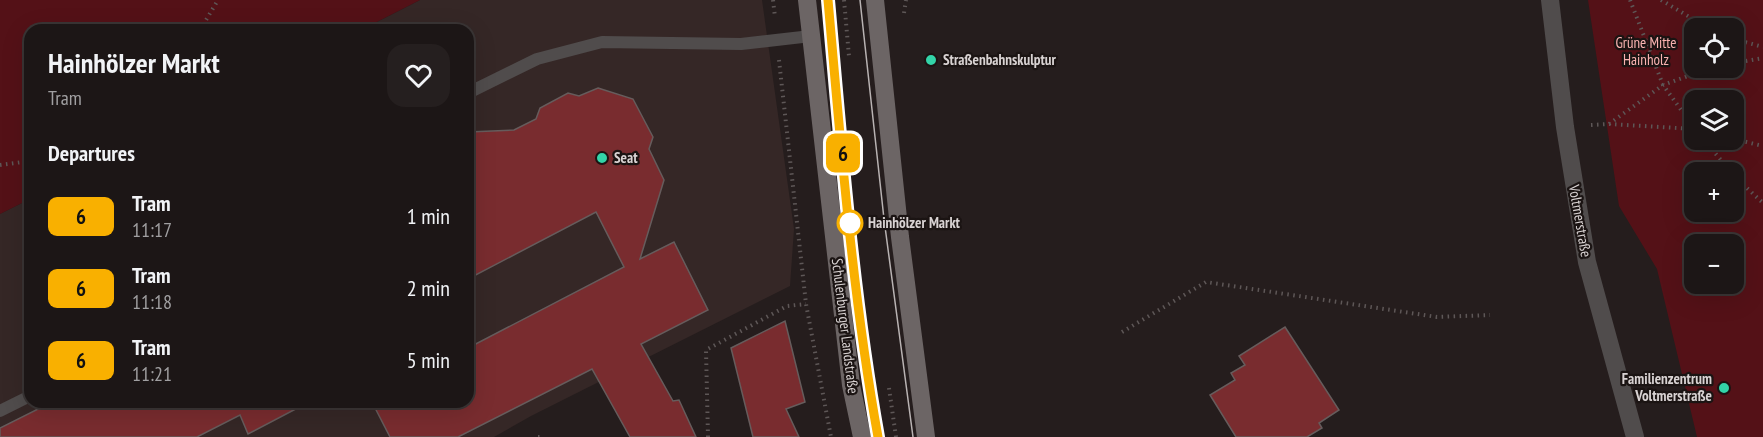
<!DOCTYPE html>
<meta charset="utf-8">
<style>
body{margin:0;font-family:"PT Sans Narrow",sans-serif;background:#251f1f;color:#f1f3f6;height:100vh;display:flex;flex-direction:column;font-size:22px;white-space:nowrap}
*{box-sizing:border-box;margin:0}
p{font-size:20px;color:#a09fa1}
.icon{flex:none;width:33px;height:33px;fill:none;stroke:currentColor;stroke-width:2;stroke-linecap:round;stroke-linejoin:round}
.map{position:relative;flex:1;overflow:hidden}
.details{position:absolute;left:24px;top:24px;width:450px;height:384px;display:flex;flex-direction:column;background:#1c1616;border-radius:18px;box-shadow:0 6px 24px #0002,0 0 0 2px #3a3535}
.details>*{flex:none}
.badge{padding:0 12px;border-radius:9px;font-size:21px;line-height:39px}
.tools{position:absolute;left:1684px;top:18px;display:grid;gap:12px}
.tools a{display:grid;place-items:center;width:60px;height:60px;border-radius:12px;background:#1c1616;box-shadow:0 6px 24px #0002,0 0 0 2px #3a3535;font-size:30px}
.map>.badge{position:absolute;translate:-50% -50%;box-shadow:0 0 0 3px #fff}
h2{padding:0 24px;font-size:22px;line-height:54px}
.round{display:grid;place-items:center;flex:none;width:63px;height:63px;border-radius:18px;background:#251f1f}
.headline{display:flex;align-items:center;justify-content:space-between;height:102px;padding:0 24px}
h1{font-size:28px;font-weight:700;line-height:45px}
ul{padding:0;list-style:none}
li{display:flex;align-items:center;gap:18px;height:72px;padding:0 24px}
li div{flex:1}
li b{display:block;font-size:22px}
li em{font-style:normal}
li .badge{min-width:66px;font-weight:700;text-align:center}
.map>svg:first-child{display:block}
</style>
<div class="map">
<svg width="1763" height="437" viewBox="0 0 1763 437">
<rect width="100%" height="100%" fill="#251d1d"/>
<polygon fill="#352726" points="420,0 762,0 794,229 790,286 531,416 494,437 0,437 0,214 30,199 30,402 468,402 468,30 361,30"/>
<g fill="#541117" fill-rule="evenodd">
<polygon points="0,0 420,0 361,30 30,30 30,199 0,214"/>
<path d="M1588 0H1763V437H1697L1657 269 1619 206ZM1695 28H1734V68H1695ZM1695 100H1734V140H1695ZM1695 172H1734V212H1695ZM1695 244H1734V284H1695Z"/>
</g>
<g fill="#792c2f" stroke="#665c5c" stroke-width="1.5">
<polygon points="598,88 633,99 653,137 649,149 664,180 640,259 674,242 708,310 641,344 673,401 679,400 696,437 630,437 592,369 458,437 390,437 372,402 468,402 468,348 624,267 596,212 468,279 468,132 514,130 536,119 540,108 568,93 579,96"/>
<polygon points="785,321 805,402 786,409 799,437 753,437 731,348"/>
<polygon points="1285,327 1339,410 1319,423 1322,428 1307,437 1236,437 1210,395 1235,380 1231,373 1245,365 1239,356"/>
<polygon points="52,402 309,402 248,434 240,415 197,437 0,437 0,428"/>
</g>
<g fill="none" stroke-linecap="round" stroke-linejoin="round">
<g stroke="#5e5757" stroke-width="4" stroke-dasharray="1.5 4.5" stroke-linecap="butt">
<polyline points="773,0 775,17"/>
<polyline points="844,0 849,56"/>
<polyline points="1630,0 1663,85 1695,129"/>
<polyline points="1661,0 1708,28"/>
<polyline points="904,13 906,0"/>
<polyline points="200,30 218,0"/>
<polyline points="1734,39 1763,47"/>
<polyline points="779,60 806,304 831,437"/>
<polyline points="1734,63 1763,58"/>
<polyline points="1609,124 1694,129"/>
<polyline points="1591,125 1609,124 1663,85 1710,68"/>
<polyline points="1734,139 1763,146"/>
<polyline points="1704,140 1731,172"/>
<polyline points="0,165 30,161"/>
<polyline points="1734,176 1763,203"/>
<polyline points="1122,332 1206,282 1437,317 1490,315"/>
<polyline points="889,388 896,437"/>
<polyline points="538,437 541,437"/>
<polyline points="708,437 706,350 787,306 806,304"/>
</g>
<g stroke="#504c4c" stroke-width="12">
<polyline points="468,93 537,59 602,42 741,44 811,36"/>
<polyline points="0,411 30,396"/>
</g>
<polyline stroke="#504c4c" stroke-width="18" points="1550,0 1565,127 1587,262 1635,437"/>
<g stroke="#6c6565" stroke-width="18">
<polyline points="807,0 851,385 862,437"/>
<polyline points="875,0 900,237 926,437"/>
</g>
<g stroke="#b9b3b3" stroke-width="1.5">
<path d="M828 0C841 145 852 293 878 437"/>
<polyline points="860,0 884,219 913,437"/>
</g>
</g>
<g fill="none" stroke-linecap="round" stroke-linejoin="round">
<defs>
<path id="line" d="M828 0C841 145 852 293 878 437"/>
</defs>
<use href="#line" stroke="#fff" stroke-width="14"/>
<use href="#line" stroke="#f9b000" stroke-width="9"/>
</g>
<g fill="#33d4a8" stroke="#1b1413" stroke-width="2">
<circle cx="931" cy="60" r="6"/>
<circle cx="602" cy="158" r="6"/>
<circle cx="1724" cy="388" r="6"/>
</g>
<circle fill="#fff" stroke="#f9b000" stroke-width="3" cx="850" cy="223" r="12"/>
<g text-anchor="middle" stroke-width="4.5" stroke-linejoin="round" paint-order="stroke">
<g font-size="15" fill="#fab3b1" stroke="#1b1413">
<text x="1646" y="48">Grüne Mitte<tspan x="1646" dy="17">Hainholz</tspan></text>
</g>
<g font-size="15" font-weight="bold" fill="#d8d2d2" stroke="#1b1413" text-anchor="start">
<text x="943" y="65">Straßenbahnskulptur</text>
<text x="614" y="163">Seat</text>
<text x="1712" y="384" text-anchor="end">Familienzentrum<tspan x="1712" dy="17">Voltmerstraße</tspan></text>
</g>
<g font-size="15" fill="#d8d2d2" stroke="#1b1413">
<text transform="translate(1580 221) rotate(80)" y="5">Voltmerstraße</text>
<text transform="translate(845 326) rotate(83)" y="5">Schulenburger Landstraße</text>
</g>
<g font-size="15" font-weight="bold" fill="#d8d2d2" stroke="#1b1413" text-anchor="start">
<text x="868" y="228">Hainhölzer Markt</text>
</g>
</g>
</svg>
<div class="tools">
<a><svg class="icon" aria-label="locate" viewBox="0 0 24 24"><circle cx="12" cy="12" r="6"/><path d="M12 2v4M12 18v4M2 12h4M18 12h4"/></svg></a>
<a><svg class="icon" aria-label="layers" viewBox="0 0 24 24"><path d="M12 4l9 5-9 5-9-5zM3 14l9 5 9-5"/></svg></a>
<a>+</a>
<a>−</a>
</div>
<b class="badge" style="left:843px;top:153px;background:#f9b000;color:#111">6</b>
<section class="details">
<div class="headline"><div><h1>Hainhölzer Markt</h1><p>Tram</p></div><a class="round"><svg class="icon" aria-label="heart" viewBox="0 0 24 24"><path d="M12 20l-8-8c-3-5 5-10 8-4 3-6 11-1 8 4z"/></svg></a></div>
<h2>Departures</h2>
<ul>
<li><span class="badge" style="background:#f9b000;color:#111">6</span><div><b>Tram</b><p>11:17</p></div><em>1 min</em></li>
<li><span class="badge" style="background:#f9b000;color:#111">6</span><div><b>Tram</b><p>11:18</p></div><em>2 min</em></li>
<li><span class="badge" style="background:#f9b000;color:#111">6</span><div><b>Tram</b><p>11:21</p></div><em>5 min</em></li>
</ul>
</section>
</div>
